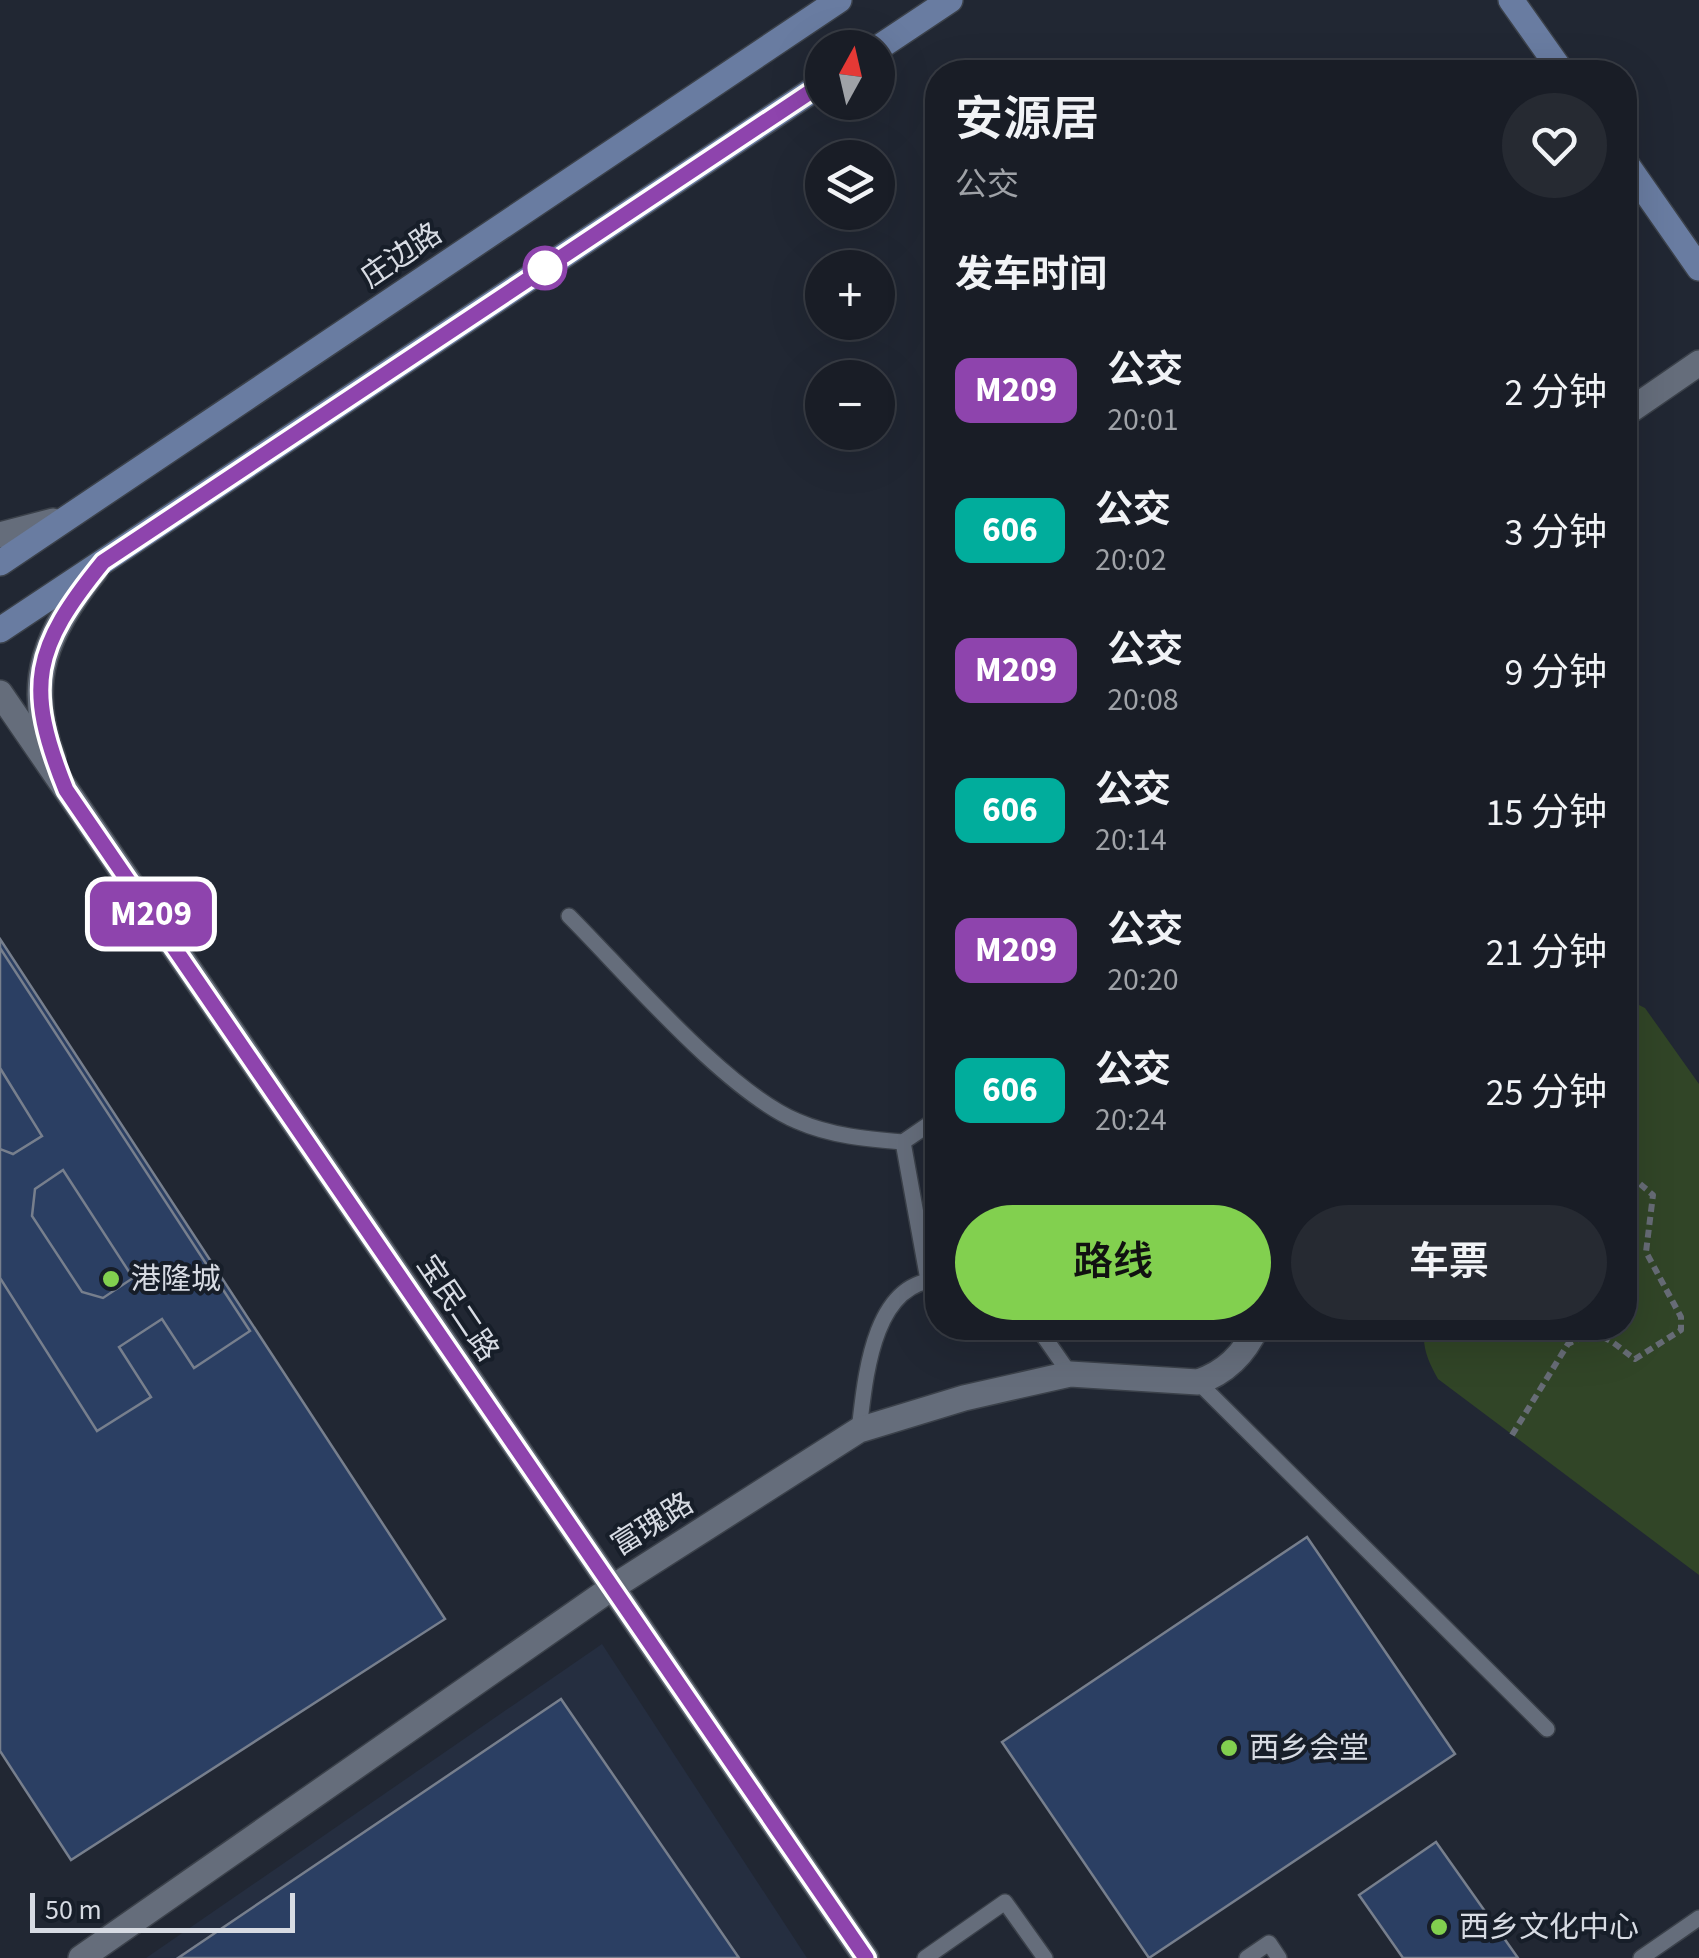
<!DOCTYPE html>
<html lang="zh">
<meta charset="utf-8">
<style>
body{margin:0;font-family:"Source Sans 3","Noto Sans SC",sans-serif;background:#262a32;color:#f1f3f6;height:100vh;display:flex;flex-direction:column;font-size:38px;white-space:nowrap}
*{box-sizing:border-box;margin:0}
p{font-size:32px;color:#9fa2a7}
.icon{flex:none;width:55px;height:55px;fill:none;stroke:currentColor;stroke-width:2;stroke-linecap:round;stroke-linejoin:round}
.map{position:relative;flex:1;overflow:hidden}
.side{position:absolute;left:925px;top:60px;width:712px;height:1280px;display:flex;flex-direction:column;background:#191d26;border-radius:40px;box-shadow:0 10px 40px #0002,0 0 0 2px #373b43}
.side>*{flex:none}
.badge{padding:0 20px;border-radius:15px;font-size:35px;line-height:65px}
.needle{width:65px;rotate:8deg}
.fabs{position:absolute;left:805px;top:30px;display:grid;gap:20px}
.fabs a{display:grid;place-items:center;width:90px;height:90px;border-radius:50%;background:#191d26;box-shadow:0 10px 40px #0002,0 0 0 2px #373b43;font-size:50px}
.scale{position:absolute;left:30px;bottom:25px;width:265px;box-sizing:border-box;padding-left:10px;border:5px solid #d7dbe3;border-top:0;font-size:28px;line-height:35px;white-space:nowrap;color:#d7dbe3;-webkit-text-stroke:8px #171e29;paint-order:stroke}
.map>.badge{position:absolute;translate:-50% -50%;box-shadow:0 0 0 5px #fff}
h2{padding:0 30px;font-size:38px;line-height:90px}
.round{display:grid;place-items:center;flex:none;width:105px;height:105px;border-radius:52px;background:#262a32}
.headline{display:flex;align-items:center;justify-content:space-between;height:170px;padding:0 30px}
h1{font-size:48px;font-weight:600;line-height:75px}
.primary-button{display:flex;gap:20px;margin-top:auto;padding:20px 30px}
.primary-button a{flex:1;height:115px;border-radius:60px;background:#82d04f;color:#111;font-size:40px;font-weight:600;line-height:115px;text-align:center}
.primary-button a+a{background:#262a32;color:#f1f3f6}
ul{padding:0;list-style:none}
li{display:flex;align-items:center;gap:30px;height:140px;padding:0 30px}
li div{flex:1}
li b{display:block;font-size:38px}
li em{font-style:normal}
li .badge{min-width:110px;font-weight:700;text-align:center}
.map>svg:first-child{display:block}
</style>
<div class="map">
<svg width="1699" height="1958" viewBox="0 0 1699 1958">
<rect width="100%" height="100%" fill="#212733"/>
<polygon fill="#252e40" points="602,1644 807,1958 146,1958"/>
<path fill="#314527" d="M1625 998 1645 1008 1699 1084V1575L1438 1379C1429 1363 1421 1346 1425 1328H1625Z"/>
<g fill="#2b3f63" stroke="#777f8d" stroke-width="2.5" fill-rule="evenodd">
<polygon points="0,939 445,1619 71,1860 0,1751"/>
<path d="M0 948 250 1331 194 1368 162 1319 119 1347 151 1397 97 1431 0 1278V1149L13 1154 42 1136 0 1068ZM63 1170 133 1278 103 1298 82 1292 32 1216 35 1189Z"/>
<polygon points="1307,1537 1455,1754 1149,1958 1002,1742"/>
<polygon points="561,1699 739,1958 178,1958"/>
<polygon points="1436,1842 1518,1958 1403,1958 1359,1895"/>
</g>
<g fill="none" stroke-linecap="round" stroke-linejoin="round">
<defs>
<g id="service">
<path d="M569 916C626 973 726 1091 797 1121 831 1136 867 1139 903 1142L938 1118"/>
<polyline points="903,1142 928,1280"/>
<polyline points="1038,1328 1070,1374"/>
<polyline points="1198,1382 1547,1729"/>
<path d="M859 1430C865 1383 871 1282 938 1280"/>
<polyline points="925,1958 1005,1902 1045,1958"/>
<polyline points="1247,1958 1269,1943 1279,1958"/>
<polyline points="1641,1958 1699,1918"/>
</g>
<g id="minor">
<polyline points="1625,414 1699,363"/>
<path d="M81 1958 610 1589 859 1430 964 1398 1070 1374 1198 1382C1225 1373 1245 1353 1256 1328"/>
</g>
<g id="tertiary">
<polyline points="0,535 53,521"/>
<polyline points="0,693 866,1958"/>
<path d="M53 758C23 681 48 630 96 570"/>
</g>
<g id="secondary">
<polyline points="1511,0 1562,72"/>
<polyline points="878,48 950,0"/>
<polyline points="1625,162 1699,268"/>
<polyline points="0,563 839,0"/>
<polyline points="0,630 822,84"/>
</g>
</defs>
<use href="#service" stroke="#3b414a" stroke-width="18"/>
<use href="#minor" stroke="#3b414a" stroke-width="28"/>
<use href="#tertiary" stroke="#3b414a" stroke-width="28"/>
<use href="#secondary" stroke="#3b414a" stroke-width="28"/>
<path stroke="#676c76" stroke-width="6" stroke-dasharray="8 5" stroke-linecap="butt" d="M1512 1435 1568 1344C1602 1325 1610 1342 1635 1359L1681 1330V1317L1646 1252 1653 1195 1625 1171"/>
<use href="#service" stroke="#656d7b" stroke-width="15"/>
<use href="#minor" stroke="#656d7b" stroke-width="25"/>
<use href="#tertiary" stroke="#656d7b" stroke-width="25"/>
<use href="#secondary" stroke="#697ca1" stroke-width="25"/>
</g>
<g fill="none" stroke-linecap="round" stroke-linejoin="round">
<defs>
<path id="line" d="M822 84 103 562C33 648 24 686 66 790L866 1958"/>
</defs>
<use href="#line" stroke="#fff" stroke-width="22"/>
<use href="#line" stroke="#8e44ad" stroke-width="15"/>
</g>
<circle fill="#fff" stroke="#8e44ad" stroke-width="5" cx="545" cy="268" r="20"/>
<g fill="#82d04f" stroke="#171e29" stroke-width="4">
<circle cx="111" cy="1279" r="10"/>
<circle cx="1229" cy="1748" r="10"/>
<circle cx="1439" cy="1927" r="10"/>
</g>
<g text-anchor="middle" stroke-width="8" stroke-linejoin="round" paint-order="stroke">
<g font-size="30" fill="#d7dbe3" stroke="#171e29">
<text transform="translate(401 255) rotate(-34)" y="10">庄边路</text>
<text transform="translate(458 1308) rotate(56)" y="10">宝民二路</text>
<text transform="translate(652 1524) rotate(-32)" y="10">富瑰路</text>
</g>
<g font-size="30" fill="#d7dbe3" stroke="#171e29" text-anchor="start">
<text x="131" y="1289">港隆城</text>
<text x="1249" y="1758">西乡会堂</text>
<text x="1459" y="1937">西乡文化中心</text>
</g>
</g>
</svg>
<div class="fabs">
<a><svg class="needle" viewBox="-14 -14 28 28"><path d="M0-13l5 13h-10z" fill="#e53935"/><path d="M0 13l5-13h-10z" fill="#9fa2a7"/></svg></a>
<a><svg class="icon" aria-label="layers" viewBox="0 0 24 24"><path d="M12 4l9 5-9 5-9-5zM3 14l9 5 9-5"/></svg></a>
<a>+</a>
<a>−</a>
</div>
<div class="scale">50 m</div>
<b class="badge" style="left:151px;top:914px;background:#8e44ad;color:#fff">M209</b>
<section class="side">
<div class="headline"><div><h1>安源居</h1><p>公交</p></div><a class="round"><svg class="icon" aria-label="heart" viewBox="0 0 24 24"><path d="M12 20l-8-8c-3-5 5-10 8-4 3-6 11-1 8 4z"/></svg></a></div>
<h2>发车时间</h2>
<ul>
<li><span class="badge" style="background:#8e44ad;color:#fff">M209</span><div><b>公交</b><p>20:01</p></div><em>2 分钟</em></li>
<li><span class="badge" style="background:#01ad9c;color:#fff">606</span><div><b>公交</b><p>20:02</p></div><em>3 分钟</em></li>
<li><span class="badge" style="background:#8e44ad;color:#fff">M209</span><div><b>公交</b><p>20:08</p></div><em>9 分钟</em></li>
<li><span class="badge" style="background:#01ad9c;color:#fff">606</span><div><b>公交</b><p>20:14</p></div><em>15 分钟</em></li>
<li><span class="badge" style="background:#8e44ad;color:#fff">M209</span><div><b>公交</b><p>20:20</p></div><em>21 分钟</em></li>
<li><span class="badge" style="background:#01ad9c;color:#fff">606</span><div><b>公交</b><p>20:24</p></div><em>25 分钟</em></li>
</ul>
<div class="primary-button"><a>路线</a><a>车票</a></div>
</section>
</div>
